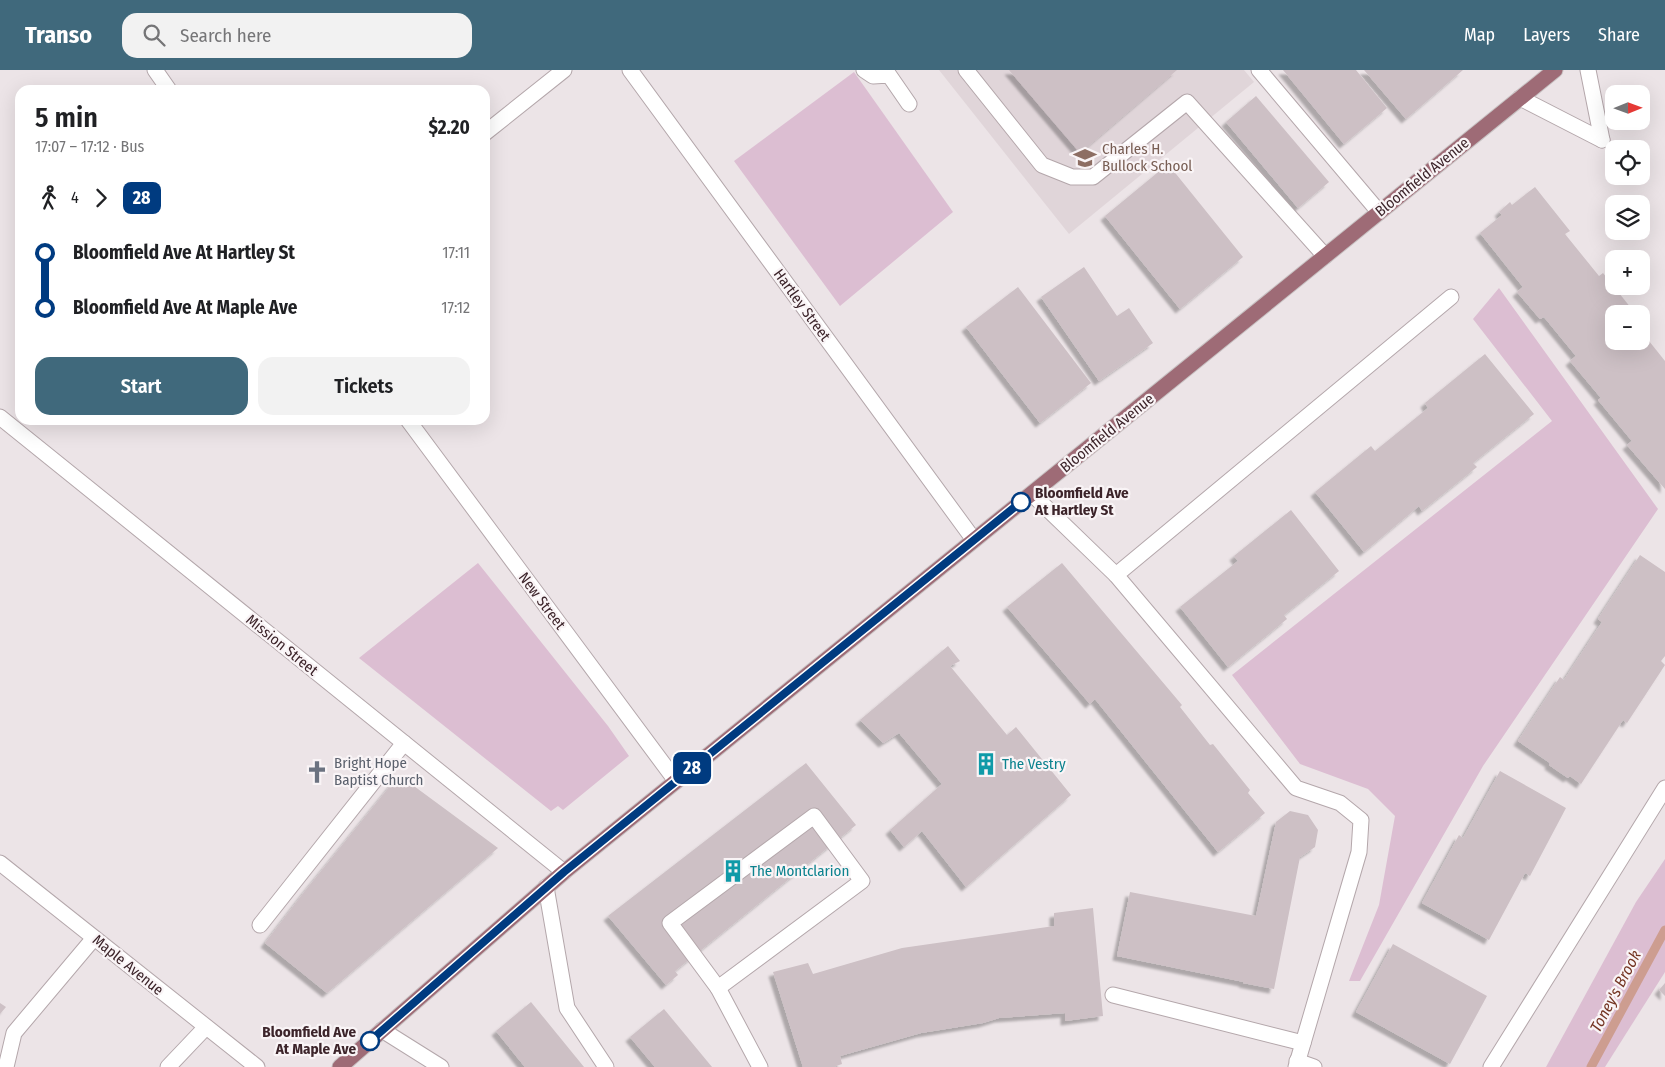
<!DOCTYPE html>
<meta charset="utf-8">
<style>
body{margin:0;font-family:"Fira Sans Condensed",sans-serif;background:#f2f2f2;color:#202124;height:100vh;display:flex;flex-direction:column;font-size:19px;white-space:nowrap}
*{box-sizing:border-box;margin:0}
p{font-size:16px;color:#757577}
.icon{flex:none;width:28px;height:28px;fill:none;stroke:currentColor;stroke-width:2;stroke-linecap:round;stroke-linejoin:round}
.map{position:relative;flex:1;overflow:hidden}
.side{position:absolute;left:15px;top:15px;width:475px;height:340px;display:flex;flex-direction:column;background:#fff;border-radius:15px;box-shadow:0 5px 20px #0002}
.side>*{flex:none}
.badge{padding:0 10px;border-radius:8px;font-size:18px;line-height:32px}
.needle{width:32px;rotate:89deg}
.controls{position:absolute;left:1605px;top:15px;display:grid;gap:10px}
.controls a{display:grid;place-items:center;width:45px;height:45px;border-radius:10px;background:#fff;box-shadow:0 5px 20px #0002;font-size:25px}
.map>.badge{position:absolute;translate:-50% -50%;box-shadow:0 0 0 2px #fff}
.legs{display:flex;align-items:center;gap:8px;height:55px;padding:0 20px;font-size:16px}
.legs p{margin-inline-start:auto}
.headline{display:flex;align-items:center;justify-content:space-between;height:85px;padding:0 20px}
h1{font-size:28px;font-weight:600;line-height:38px}
.action{display:flex;gap:10px;margin-top:auto;padding:10px 20px}
.action a{flex:1;height:58px;border-radius:15px;background:#40697c;color:#fff;font-size:20px;font-weight:600;line-height:58px;text-align:center}
.action a+a{background:#f2f2f2;color:#202124}
ul{padding:0 20px;list-style:none}
li{display:flex;align-items:center;gap:18px;height:55px;font-size:19px}
li i{display:grid;place-items:center;width:8px;height:100%;margin:0 6px;background:currentColor}
li i::after{content:'';width:12px;height:12px;margin:-6px;border:4px solid;border-radius:50%;background:#fff}
li p{margin-inline-start:auto}
li:first-child i{background:linear-gradient(#0000 50%,currentColor 0)}
li:last-child i{background:linear-gradient(currentColor 50%,#0000 0)}
header{display:flex;align-items:center;gap:30px;box-sizing:border-box;height:70px;padding:0 25px;background:#40697c;color:#fff}
header strong{font-size:24px}
nav{display:flex;gap:28px;margin-inline-start:auto;font-size:18px}
.search{width:350px;height:45px;background:#f2f2f2;display:flex;align-items:center;gap:12px;box-sizing:border-box;padding:0 18px;border-radius:15px;color:#757577;font-size:19px}
.map>svg:first-child{display:block}
</style>
<header>
<strong>Transo</strong>
<div class="search"><svg class="icon" aria-label="search" viewBox="0 0 24 24"><circle cx="10" cy="10" r="6"/><path d="M15 15l6 6"/></svg>Search here</div>
<nav><a>Map</a><a>Layers</a><a>Share</a></nav>
</header>
<div class="map">
<svg width="1665" height="997" viewBox="0 0 1665 997">
<defs>
<filter id="shadow"><feDropShadow dx="-4.5" dy="4.5" stdDeviation="1" flood-color="#0004"/></filter>
</defs>
<rect width="100%" height="100%" fill="#ece4e7"/>
<polygon fill="#e0d5d9" points="939,0 1244,0 1254,12 1069,164"/>
<g fill="#dcbed2">
<polygon points="854,2 953,142 840,236 734,91"/>
<polygon points="1499,218 1658,439 1483,696 1360,911 1349,911 1379,835 1395,746 1368,719 1300,694 1232,605 1552,351 1473,249"/>
<polygon points="478,493 608,656 629,686 563,740 558,736 551,741 359,588"/>
<polygon points="1665,789 1665,902 1605,997 1546,997 1636,832"/>
</g>
<g fill="none" stroke-linecap="round" stroke-linejoin="round">
<polyline stroke="#cd9d90" stroke-width="9" points="1591,997 1665,860"/>
</g>
<g fill="#cdc0c5" filter="url(#shadow)">
<polygon points="1009,0 1177,0 1080,83"/>
<polygon points="1283,0 1356,0 1387,38 1344,74"/>
<polygon points="1364,0 1463,0 1406,49"/>
<polygon points="1256,26 1329,112 1298,138 1226,52"/>
<polygon points="1168,94 1243,187 1180,239 1105,146"/>
<polygon points="1535,117 1570,161 1565,164 1599,206 1603,203 1631,238 1626,242 1627,244 1614,244 1614,271 1641,271 1641,261 1665,291 1665,419 1627,375 1632,371 1598,330 1601,328 1570,291 1576,286 1544,247 1540,249 1517,222 1523,217 1480,163 1502,145 1499,142 1510,132 1512,135"/>
<polygon points="1084,197 1117,246 1129,238 1153,273 1099,311 1041,227"/>
<polygon points="1018,217 1091,313 1040,353 966,257"/>
<polygon points="1485,284 1534,344 1473,393 1477,397 1422,441 1419,436 1364,482 1315,422 1371,376 1375,381 1428,338 1425,333"/>
<polygon points="1291,440 1339,501 1284,545 1287,549 1228,597 1180,537 1238,491 1234,486"/>
<polygon points="1640,485 1665,502 1665,586 1661,591 1665,595 1627,653 1623,650 1581,714 1570,706 1568,708 1549,695 1550,693 1518,671 1560,607 1564,610 1602,552 1598,549"/>
<polygon points="1062,493 1182,635 1180,637 1210,675 1213,674 1250,720 1248,723 1265,743 1218,782 1095,629 1090,634 1007,537"/>
<polygon points="948,576 960,591 950,596 1007,665 1016,657 1071,725 966,817 922,761 904,777 890,760 942,714 899,663 883,673 860,650"/>
<polygon points="806,693 856,755 675,901 678,905 666,915 608,846"/>
<polygon points="1500,701 1566,738 1530,806 1525,803 1489,870 1422,833 1459,765 1463,768"/>
<polygon points="399,705 498,778 327,923 265,873 305,821"/>
<polygon points="1290,741 1308,745 1318,760 1315,777 1300,787 1274,919 1243,913 1244,912 1117,886 1130,822 1256,846 1276,752"/>
<polygon points="1093,838 1103,946 1065,951 1065,943 999,948 983,953 921,963 840,986 842,994 833,997 803,997 773,902 808,893 813,904 902,878 1054,856 1054,843"/>
<polygon points="1393,874 1487,926 1450,994 1356,942"/>
<polygon points="1665,913 1665,926 1659,920"/>
<polygon points="531,932 584,997 525,997 496,961"/>
<polygon points="0,933 6,937 0,944"/>
<polygon points="664,939 712,997 655,997 630,967"/>
</g>
<g fill="none" stroke-linecap="round" stroke-linejoin="round">
<defs>
<g id="minor">
<polyline points="155,0 169,20"/>
<polyline points="630,0 974,470"/>
<polyline points="864,0 873,6 889,5 909,34"/>
<polyline points="966,0 1042,95 1072,107 1093,107 1187,32 1325,186"/>
<polyline points="1259,0 1379,142"/>
<polyline points="1588,0 1602,70"/>
<polyline points="1520,28 1602,70"/>
<polyline points="485,63 564,0"/>
<polyline points="0,347 564,802"/>
<polyline points="408,350 676,711"/>
<polyline points="1032,424 1116,505"/>
<polygon points="814,746 862,811 718,918 670,853"/>
<polyline points="0,793 257,997"/>
<polyline points="546,817 567,938 606,997"/>
<polyline points="260,855 404,673"/>
<polyline points="718,918 760,997"/>
<polyline points="1113,925 1303,973"/>
<polyline points="382,960 441,997"/>
<polyline points="1297,991 1314,997"/>
<polyline points="6,997 14,963 94,868"/>
<polyline points="168,997 206,957"/>
<polyline points="1296,997 1359,782 1361,750 1340,733 1296,718 1116,505 1451,227"/>
<polyline points="1491,997 1665,718"/>
</g>
<polyline id="major" points="340,997 564,802 1555,0"/>
</defs>
<use href="#minor" stroke="#b4a7ab" stroke-width="17"/>
<use href="#major" stroke="#c8c2c3" stroke-width="17"/>
<use href="#minor" stroke="#fff" stroke-width="15"/>
<use href="#major" stroke="#9e6b76" stroke-width="15"/>
</g>
<g fill="none" stroke-linecap="round" stroke-linejoin="round">
<defs>
<polyline id="line-1" points="370,971 564,802 1021,432"/>
</defs>
<use href="#line-1" stroke="#fff" stroke-width="11"/>
<use href="#line-1" stroke="#003b80" stroke-width="8"/>
</g>
<defs>
<symbol id="school-bare" viewBox="-9 -9 18 18"><path d="M0-5L7-2L0 1L-7-2ZM-4 1L0 2.5L4 1V4Q0 6-4 4Z" fill="#8d6e63" stroke="#f9f4f6" stroke-width="2.5" paint-order="stroke"/></symbol>
<symbol id="building-bare" viewBox="-9 -9 18 18"><path d="M-4-6H4V6H1V3H-1V6H-4ZM-2.5-4.3h1.7v1.8h-1.7ZM.8-4.3h1.7v1.8H.8ZM-2.5-1h1.7V.8h-1.7ZM.8-1h1.7V.8H.8Z" fill="#0f9aa8" stroke="#f9f4f6" stroke-width="2.5" paint-order="stroke"/></symbol>
<symbol id="church-bare" viewBox="-9 -9 18 18"><path d="M-1.2-6h2.4v3.5h3.3v2.4h-3.3V6h-2.4V-.1h-3.3v-2.4h3.3Z" fill="#6b7280" stroke="#f9f4f6" stroke-width="2.5" paint-order="stroke"/></symbol>
</defs>
<g fill-rule="evenodd">
<use href="#school-bare" x="1069" y="72" width="32" height="32"/>
<use href="#building-bare" x="970" y="678" width="32" height="32"/>
<use href="#church-bare" x="301" y="686" width="32" height="32"/>
<use href="#building-bare" x="717" y="785" width="32" height="32"/>
</g>
<g fill="#fff" stroke="#003b80" stroke-width="2.5">
<circle cx="1021" cy="432" r="9"/>
<circle cx="370" cy="971" r="9"/>
</g>
<g text-anchor="middle" stroke-width="4.5" stroke-linejoin="round" paint-order="stroke">
<g font-size="15" fill="#785e54" stroke="#f9f4f6" text-anchor="start">
<text x="1102" y="84">Charles H.<tspan x="1102" dy="17">Bullock School</tspan></text>
</g>
<g font-size="15" fill="#3c242a" stroke="#f9f4f6">
<text transform="translate(1422 107) rotate(-39)" y="5">Bloomfield Avenue</text>
<text transform="translate(802 235) rotate(54)" y="5">Hartley Street</text>
<text transform="translate(1107 363) rotate(-39)" y="5">Bloomfield Avenue</text>
<text transform="translate(542 531) rotate(53)" y="5">New Street</text>
<text transform="translate(282 575) rotate(39)" y="5">Mission Street</text>
<text transform="translate(128 895) rotate(39)" y="5">Maple Avenue</text>
</g>
<g font-size="15" font-weight="bold" fill="#3c242a" stroke="#f9f4f6" text-anchor="start">
<text x="1035" y="428">Bloomfield Ave<tspan x="1035" dy="17">At Hartley St</tspan></text>
<text x="356" y="967" text-anchor="end">Bloomfield Ave<tspan x="356" dy="17">At Maple Ave</tspan></text>
</g>
<g font-size="15" fill="#5b616d" stroke="#f9f4f6" text-anchor="start">
<text x="334" y="698">Bright Hope<tspan x="334" dy="17">Baptist Church</tspan></text>
</g>
<g font-size="15" fill="#0d838f" stroke="#f9f4f6" text-anchor="start">
<text x="1002" y="699">The Vestry</text>
<text x="750" y="806">The Montclarion</text>
</g>
<g font-size="16" font-style="italic" fill="#743523" stroke="#f9f4f6">
<text transform="translate(1615 921) rotate(-62)" y="6">Toney's Brook</text>
</g>
</g>
</svg>
<div class="controls">
<a><svg class="needle" viewBox="-14 -14 28 28"><path d="M0-13l5 13h-10z" fill="#e53935"/><path d="M0 13l5-13h-10z" fill="#757577"/></svg></a>
<a><svg class="icon" aria-label="locate" viewBox="0 0 24 24"><circle cx="12" cy="12" r="6"/><path d="M12 2v4M12 18v4M2 12h4M18 12h4"/></svg></a>
<a><svg class="icon" aria-label="layers" viewBox="0 0 24 24"><path d="M12 4l9 5-9 5-9-5zM3 14l9 5 9-5"/></svg></a>
<a>+</a>
<a>−</a>
</div>
<b class="badge" style="left:692px;top:698px;background:#003b80;color:#fff">28</b>
<section class="side">
<div class="headline"><div><h1>5 min</h1><p>17:07 – 17:12 · Bus</p></div><b>$2.20</b></div>
<div class="legs"><svg class="icon" aria-label="walk" viewBox="0 0 24 24"><circle cx="13" cy="4" r="2"/><path d="M13 8l-2 6 4 7M11 14l-3 7M7 12l3-4h3l4 4"/></svg>4<svg class="icon" aria-label="forward" viewBox="0 0 24 24"><path d="M9 5l7 7-7 7"/></svg><b class="badge" style="background:#003b80;color:#fff">28</b></div>
<ul>
<li><i style="color:#003b80"></i><b>Bloomfield Ave At Hartley St</b><p>17:11</p></li>
<li><i style="color:#003b80"></i><b>Bloomfield Ave At Maple Ave</b><p>17:12</p></li>
</ul>
<div class="action"><a>Start</a><a>Tickets</a></div>
</section>
</div>
